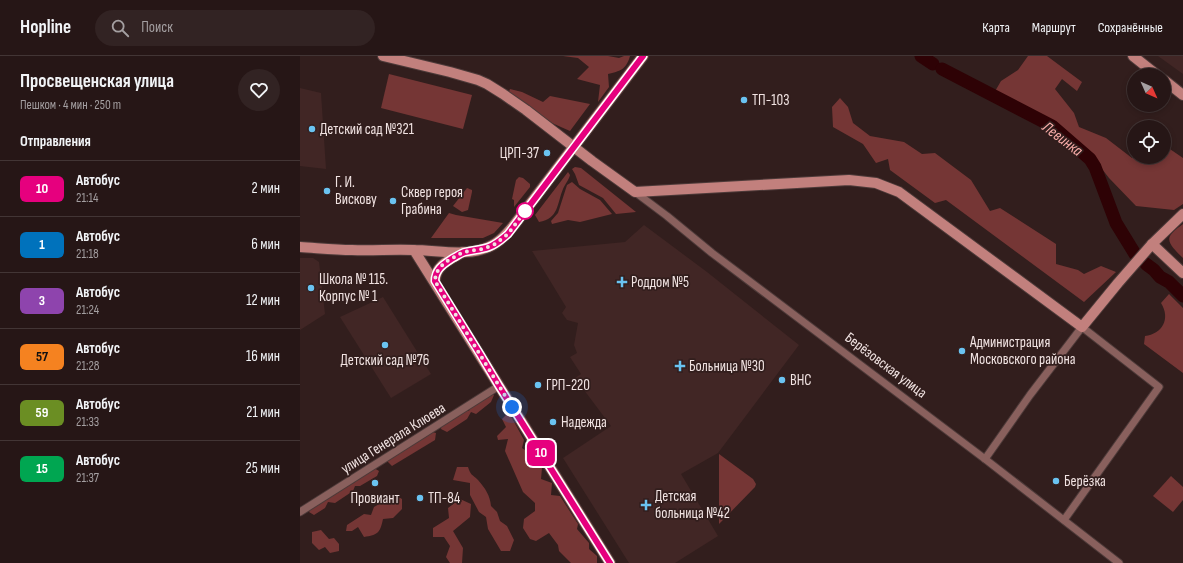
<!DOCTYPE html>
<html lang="ru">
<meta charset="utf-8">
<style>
body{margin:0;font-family:"Sofia Sans Condensed",sans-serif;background:#322323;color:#f1f3f6;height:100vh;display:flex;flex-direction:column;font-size:15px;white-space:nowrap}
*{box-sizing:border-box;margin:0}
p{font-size:13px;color:#a49fa1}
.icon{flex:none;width:22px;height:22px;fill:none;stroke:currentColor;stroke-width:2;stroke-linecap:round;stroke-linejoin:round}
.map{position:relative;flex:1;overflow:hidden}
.sheet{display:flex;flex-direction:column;background:#261616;width:300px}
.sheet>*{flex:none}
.badge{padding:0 8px;border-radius:6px;font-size:14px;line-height:26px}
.needle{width:26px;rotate:135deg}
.tools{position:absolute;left:827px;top:12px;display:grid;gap:8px}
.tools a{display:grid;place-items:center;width:44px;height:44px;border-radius:50%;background:#261616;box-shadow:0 2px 6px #0003,0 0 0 1px #423535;font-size:20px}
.you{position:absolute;width:20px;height:20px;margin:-10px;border:3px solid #fff;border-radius:50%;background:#1a73e8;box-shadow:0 0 0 6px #1a73e833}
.map>.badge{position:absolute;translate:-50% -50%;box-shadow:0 0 0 2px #fff}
h2{padding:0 20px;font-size:15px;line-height:36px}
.round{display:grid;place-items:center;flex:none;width:42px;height:42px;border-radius:21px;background:#322323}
.head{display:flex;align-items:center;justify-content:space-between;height:68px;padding:0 20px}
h1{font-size:19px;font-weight:700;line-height:30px}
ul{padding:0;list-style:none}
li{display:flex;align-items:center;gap:12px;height:56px;padding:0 20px;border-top:1px solid #423535}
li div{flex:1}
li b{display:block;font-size:15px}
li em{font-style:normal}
li .badge{min-width:44px;font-weight:700;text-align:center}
header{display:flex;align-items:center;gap:24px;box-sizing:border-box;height:56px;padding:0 20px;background:#261616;border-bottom:1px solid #423535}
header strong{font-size:19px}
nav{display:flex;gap:22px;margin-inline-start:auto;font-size:14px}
.search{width:280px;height:36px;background:#322323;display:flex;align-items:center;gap:10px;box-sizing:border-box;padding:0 14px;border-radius:22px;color:#a49fa1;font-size:15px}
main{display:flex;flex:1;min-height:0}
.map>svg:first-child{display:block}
</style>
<header>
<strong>Hopline</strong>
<div class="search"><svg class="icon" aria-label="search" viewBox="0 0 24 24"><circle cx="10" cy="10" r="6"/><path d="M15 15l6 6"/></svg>Поиск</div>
<nav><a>Карта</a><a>Маршрут</a><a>Сохранённые</a></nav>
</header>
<main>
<section class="sheet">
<div class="head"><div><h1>Просвещенская улица</h1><p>Пешком · 4 мин · 250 m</p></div><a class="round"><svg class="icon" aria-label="heart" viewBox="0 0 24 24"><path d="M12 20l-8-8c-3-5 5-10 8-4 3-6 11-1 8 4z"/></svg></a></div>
<h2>Отправления</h2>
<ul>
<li><span class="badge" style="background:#e6007e;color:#fff">10</span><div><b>Автобус</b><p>21:14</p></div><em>2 мин</em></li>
<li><span class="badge" style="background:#0072bc;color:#fff">1</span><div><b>Автобус</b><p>21:18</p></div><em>6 мин</em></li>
<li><span class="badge" style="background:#8e44ad;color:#fff">3</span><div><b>Автобус</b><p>21:24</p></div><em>12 мин</em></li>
<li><span class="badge" style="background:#f58220;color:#111">57</span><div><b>Автобус</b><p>21:28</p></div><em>16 мин</em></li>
<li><span class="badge" style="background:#6b8e23;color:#fff">59</span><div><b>Автобус</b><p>21:33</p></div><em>21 мин</em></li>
<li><span class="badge" style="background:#00a651;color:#fff">15</span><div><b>Автобус</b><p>21:37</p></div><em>25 мин</em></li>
</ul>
</section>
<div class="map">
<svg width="883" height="507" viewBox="0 0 883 507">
<rect width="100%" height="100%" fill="#321e1d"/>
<g fill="#412625">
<polygon points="858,0 883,0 883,18"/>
<polygon points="0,32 21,37 26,113 0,110"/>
<polygon points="344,169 407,216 499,289 418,397 381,418 418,480 375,507 329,507 263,402 311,370 275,322 281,318 270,301 277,297 274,289 278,267 267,264 262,257 266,251 232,195 325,186"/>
<polygon points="0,202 13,202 19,206 25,258 0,274"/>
<polygon points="83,241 131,318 91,342 40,261"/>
</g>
<g fill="#753635">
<path d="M263 0H308L319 2 324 0H330C326 14 320 15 308 18L309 31 298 46 300 29 277 23 289 11 278 2Z"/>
<polygon points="728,0 747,0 782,26 777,35 762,23 755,33 774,57 779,71 806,82 832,102 834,101 864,101 864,89 883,102 883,148 874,154 836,150 809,122 792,100 753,67 694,37 701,25 718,14"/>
<polygon points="89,18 172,39 163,73 81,52"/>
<polygon points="210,33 222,36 243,46 250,40 290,48 270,75 245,64 208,38"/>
<polygon points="540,42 548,51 553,67 570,80 604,86 622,98 635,97 671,124 690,155 700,152 756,188 756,208 778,214 784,218 801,210 816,216 784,246 646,144 635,147 590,114 588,103 576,107 563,88 533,71 532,51"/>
<polygon points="275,111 281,112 336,156 316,158 303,142 279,129 275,118 272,113"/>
<path d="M268 116 270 119C269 124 265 128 263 133 257 147 259 163 239 166L235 159Z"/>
<polygon points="219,121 223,122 230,128 230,131 214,151 214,144 212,143 216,124"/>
<polygon points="272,126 280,133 300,144 312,158 280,166 268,164 252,168 251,165 258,157 267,129"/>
<polygon points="167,132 172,134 172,136 168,154 162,156 153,150"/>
<polygon points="149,157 156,159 203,167 194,177 183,182 131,182"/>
<path d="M883 168V202C878 197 866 187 870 180 873 175 879 171 883 168Z"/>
<path d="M869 238 883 252V317L844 288 845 280C862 278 871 263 861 247Z"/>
<polygon points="186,337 194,339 191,346 176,358 171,356 167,363 147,376 141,373 142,367 163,353 169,355 171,347"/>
<polygon points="208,357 212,362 224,384 222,392 231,398 242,412 241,423 252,427 251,439 260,440 278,468 277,473 289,487 289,493 297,500 297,507 271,507 259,495 258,489 249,477 236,485 230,483 223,472 224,463 235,455 235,447 223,436 205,395 208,383 198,384 197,380 206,371 202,363"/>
<polygon points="129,375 136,377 135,384 92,410 86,404"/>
<polygon points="419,398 453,423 456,428 455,431 419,468"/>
<path d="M157 411H168C171 420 172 418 178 424 185 432 190 439 191 450L197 456 200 465 207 470 214 484 210 495H201L188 473 186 461 179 456 170 439V427L153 424Z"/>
<path d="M74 412 79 415 77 420 60 430H55L53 435 35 447 28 446 25 452 14 459 9 456C12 449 18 445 26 444L27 440 47 428 54 427 58 421Z"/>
<polygon points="871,420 883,431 883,444 873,456 853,440"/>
<path d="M95 439 102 443V453L93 462 83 463C80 477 78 479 64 481L58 471 52 475H46L47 469 64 458 71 459 74 451Z"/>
<polygon points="160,443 171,448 170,461 153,475 163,492 162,507 150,507 146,501 150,490 144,481 133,481 133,472 149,462 148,452"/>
<polygon points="21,474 29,483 34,482 39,488 39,495 30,497 25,491 19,494 12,487 12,476"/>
</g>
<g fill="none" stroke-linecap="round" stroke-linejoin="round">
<g stroke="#2e0205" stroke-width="13">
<polyline points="621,0 633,8"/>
<polyline points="642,13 752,70 790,103 795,111 816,167 835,198"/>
<polyline points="846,208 854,214 860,221 869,226 883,240"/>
</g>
<defs>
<g id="street">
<polyline points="335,136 367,160 412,197 685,403 819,507"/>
<polyline points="685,403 730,339 782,271 859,331 764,464"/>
<polyline points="0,456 199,330"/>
</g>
<g id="secondary">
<polyline points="83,0 150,16 178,24 187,28 203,38 226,54 292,105 335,136 549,124 576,127 599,136 782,271 818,227 852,188 883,158"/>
<polyline points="833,0 857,19"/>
<polyline points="864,24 883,39"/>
<polyline points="852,188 883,217"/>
<path d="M0 191C17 192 35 194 52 194 72 195 93 193 113 194 136 194 161 200 183 193 197 189 205 180 214 169L343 0"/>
<polyline points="114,194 310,507"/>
<path d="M135 225C135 209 151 203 163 196"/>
</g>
</defs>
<use href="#street" stroke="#4d3a39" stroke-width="9"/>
<use href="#secondary" stroke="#4d3a39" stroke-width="12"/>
<use href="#street" stroke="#89605d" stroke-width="7"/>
<use href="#secondary" stroke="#c2807d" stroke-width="10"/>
</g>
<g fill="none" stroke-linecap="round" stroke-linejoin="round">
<defs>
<path id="line" d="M310 507 199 330 180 298 135 225C135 213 144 208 153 202 157 200 161 197 165 196 173 194 181 194 189 191 197 188 202 183 208 178L343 0"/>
</defs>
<use href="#line" stroke="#fff" stroke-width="9"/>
<use href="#line" stroke="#e6007e" stroke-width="6"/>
<polyline stroke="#f1e3e2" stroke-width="4" stroke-dasharray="0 7.2" points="212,351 135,225 136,217 144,207 163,196 183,193 195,188 208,178 225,155"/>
</g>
<g fill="#6ac3f1" stroke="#321e1d" stroke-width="1.5">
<circle cx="444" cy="44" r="4"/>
<circle cx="12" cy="73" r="4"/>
<circle cx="247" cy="97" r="4"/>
<circle cx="27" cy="135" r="4"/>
<circle cx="93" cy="145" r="4"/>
<path d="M320 220h4v4h4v4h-4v4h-4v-4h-4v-4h4z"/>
<circle cx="11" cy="232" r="4"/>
<circle cx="85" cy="289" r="4"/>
<circle cx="662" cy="295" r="4"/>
<path d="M378 304h4v4h4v4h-4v4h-4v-4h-4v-4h4z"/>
<circle cx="482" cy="324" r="4"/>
<circle cx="238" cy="329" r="4"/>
<circle cx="253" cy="366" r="4"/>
<circle cx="756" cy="425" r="4"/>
<circle cx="75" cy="427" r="4"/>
<circle cx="120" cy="442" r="4"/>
<path d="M344 443h4v4h4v4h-4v4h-4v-4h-4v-4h4z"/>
</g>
<circle fill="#fff" stroke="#e6007e" stroke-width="2" cx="225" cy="155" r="8"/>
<g text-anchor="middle" stroke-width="3.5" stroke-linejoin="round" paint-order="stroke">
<g font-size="15" fill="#f1e3e2" stroke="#321e1d" text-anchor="start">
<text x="452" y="49">ТП-103</text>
<text x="20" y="78">Детский сад №321</text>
<text x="239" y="102" text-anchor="end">ЦРП-37</text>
<text x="35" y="131">Г. И.<tspan x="35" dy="17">Вискову</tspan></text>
<text x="101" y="141">Сквер героя<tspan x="101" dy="17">Грабина</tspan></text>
<text x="19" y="228">Школа № 115.<tspan x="19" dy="17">Корпус № 1</tspan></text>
<text x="331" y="231">Роддом №5</text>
<text x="670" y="291">Администрация<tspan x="670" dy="17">Московского района</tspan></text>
<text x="85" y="309" text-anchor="middle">Детский сад №76</text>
<text x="389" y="315">Больница №30</text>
<text x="490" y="329">ВНС</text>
<text x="246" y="334">ГРП-220</text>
<text x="261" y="371">Надежда</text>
<text x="764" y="430">Берёзка</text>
<text x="355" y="445">Детская<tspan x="355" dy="17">больница №42</tspan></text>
<text x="75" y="447" text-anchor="middle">Провиант</text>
<text x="128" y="447">ТП-84</text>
</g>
<g font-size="15" fill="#f1e3e2" stroke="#321e1d">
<text transform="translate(586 309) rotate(37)" y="5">Берёзовская улица</text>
<text transform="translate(93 382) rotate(-32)" y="5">улица Генерала Клюева</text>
</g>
<g font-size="16" font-style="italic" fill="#fcafab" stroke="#321e1d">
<text transform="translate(763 82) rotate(37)" y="6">Левинка</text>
</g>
</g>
</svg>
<div class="tools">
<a><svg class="needle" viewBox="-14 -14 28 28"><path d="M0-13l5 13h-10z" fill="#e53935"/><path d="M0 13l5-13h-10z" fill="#a49fa1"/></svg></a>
<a><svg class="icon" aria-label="locate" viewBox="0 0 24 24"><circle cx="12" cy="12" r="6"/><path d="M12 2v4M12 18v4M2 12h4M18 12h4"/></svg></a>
</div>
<div class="you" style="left:212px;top:351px"></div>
<b class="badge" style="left:241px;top:397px;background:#e6007e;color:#fff">10</b>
</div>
</main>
